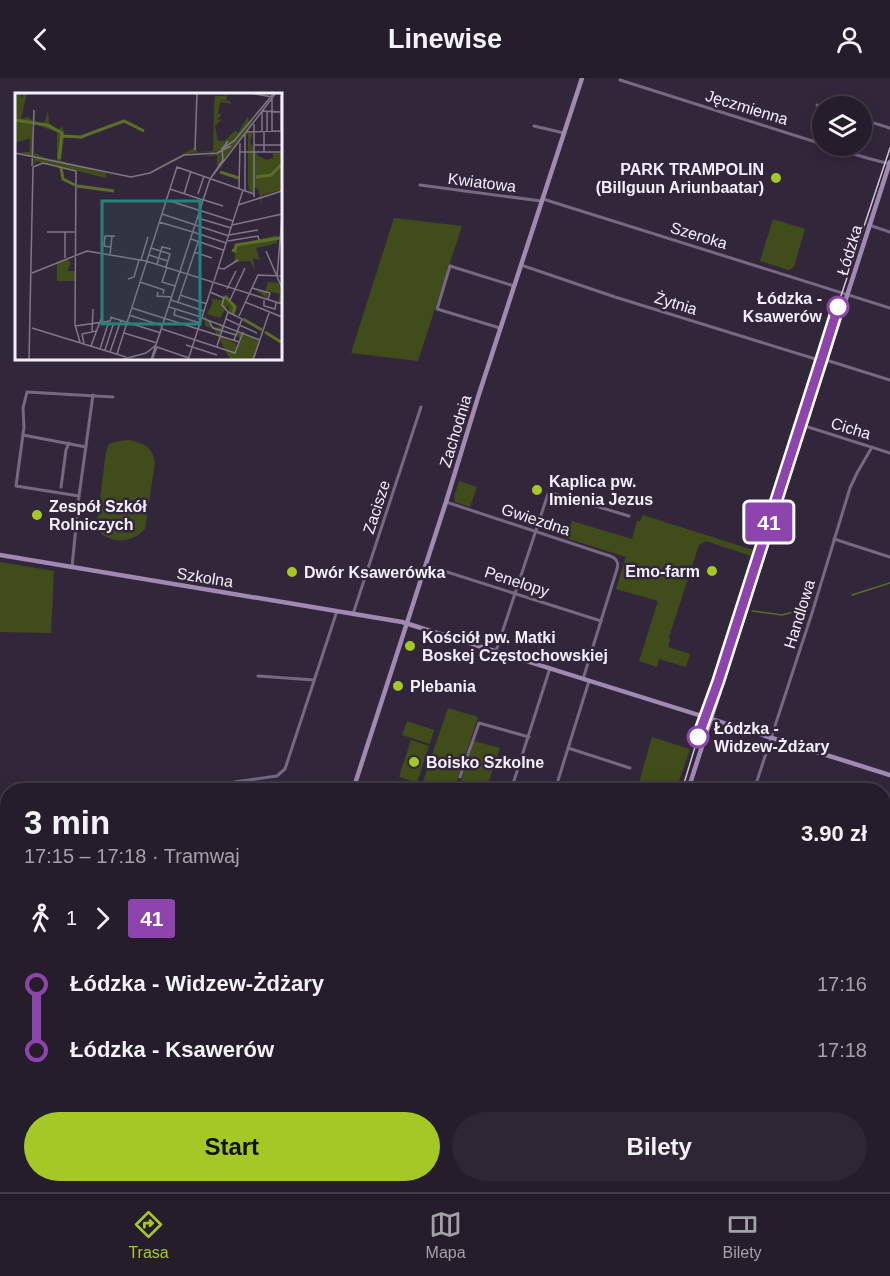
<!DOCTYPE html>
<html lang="pl">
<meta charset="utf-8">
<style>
body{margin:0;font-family:Arial,sans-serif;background:#2e2634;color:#f1f3f6;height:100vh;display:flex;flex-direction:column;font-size:22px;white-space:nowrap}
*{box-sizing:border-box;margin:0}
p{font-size:20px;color:#a4a2a9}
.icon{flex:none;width:33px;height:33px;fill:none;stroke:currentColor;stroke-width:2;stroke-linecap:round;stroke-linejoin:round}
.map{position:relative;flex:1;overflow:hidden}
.drawer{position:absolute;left:0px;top:705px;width:891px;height:410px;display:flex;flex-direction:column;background:#261d2c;border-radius:24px 24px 0 0;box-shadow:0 3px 15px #0003,0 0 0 2px #423b48}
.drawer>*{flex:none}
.badge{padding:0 12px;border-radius:4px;font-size:21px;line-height:39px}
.tools{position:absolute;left:812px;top:18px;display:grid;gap:12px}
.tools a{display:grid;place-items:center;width:60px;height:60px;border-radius:50%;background:#261d2c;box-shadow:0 3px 15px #0003,0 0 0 2px #423b48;font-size:30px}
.map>.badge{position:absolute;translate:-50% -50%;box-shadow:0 0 0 3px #fff}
.legs{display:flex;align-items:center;gap:9px;height:66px;padding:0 24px;font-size:20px}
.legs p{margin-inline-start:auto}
.head{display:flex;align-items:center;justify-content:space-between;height:102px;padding:0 24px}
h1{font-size:33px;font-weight:700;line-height:45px}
.button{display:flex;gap:12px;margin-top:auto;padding:12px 24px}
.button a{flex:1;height:69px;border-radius:36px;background:#a4c825;color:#111;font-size:24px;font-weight:700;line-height:69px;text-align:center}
.button a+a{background:#2e2634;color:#f1f3f6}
ul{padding:0 24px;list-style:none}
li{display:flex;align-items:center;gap:21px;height:66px;font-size:22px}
li i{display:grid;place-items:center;width:9px;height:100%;margin:0 8px;background:currentColor}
li i::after{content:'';width:15px;height:15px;margin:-8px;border:4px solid;border-radius:50%;background:#261d2c}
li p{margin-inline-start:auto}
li:first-child i{background:linear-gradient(#0000 50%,currentColor 0)}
li:last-child i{background:linear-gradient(currentColor 50%,#0000 0)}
header{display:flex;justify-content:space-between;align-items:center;height:78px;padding:0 24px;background:#261d2c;font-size:27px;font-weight:700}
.dock{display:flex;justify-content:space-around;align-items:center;height:84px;border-top:2px solid #423b48;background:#261d2c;font-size:16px;color:#a4a2a9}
.dock a{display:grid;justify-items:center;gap:3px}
.dock .on{color:#a4c825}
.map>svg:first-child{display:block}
</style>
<header><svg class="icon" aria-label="back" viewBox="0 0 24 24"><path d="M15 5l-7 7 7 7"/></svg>Linewise<svg class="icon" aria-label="person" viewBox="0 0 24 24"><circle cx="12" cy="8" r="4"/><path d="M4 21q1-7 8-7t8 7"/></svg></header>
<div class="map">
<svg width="890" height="1114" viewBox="0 0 890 1114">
<rect width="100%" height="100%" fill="#32273a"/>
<g fill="#404d1b">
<polygon points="394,140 462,148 418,283 351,275"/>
<polygon points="773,141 805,151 794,189 789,192 760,183"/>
<path d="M130 362C145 366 151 368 155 384L145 451C138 459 127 464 116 462 111 461 105 458 101 456L97 444 106 374 109 366 119 363Z"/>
<polygon points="459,403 477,409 470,429 455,424 454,419"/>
<polygon points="643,437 753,472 751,478 706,463 699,467 669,559 670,562 668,569 690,576 686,589 659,581 657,589 639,583 658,523 616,511 626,479 566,460 572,443 632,461 637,443 640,443"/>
<polygon points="0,484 54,493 51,555 0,554"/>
<polygon points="448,630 478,639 454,712 420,712"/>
<polygon points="407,643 434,652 430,666 402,657"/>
<polygon points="652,659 690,671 676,712 637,712"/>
<polygon points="411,662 429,668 417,705 399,699"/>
<polygon points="474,663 500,670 486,712 458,712"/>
</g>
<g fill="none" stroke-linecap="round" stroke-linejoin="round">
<g stroke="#5c6e27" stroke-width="1.5">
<polyline points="852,517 890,505"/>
<polyline points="752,533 782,537 809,530"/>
</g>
<g stroke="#776883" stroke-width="3">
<polyline points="620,2 822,66"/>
<polyline points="817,27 822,29"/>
<polyline points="861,41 890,50"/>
<polyline points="534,48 564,55"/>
<polyline points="827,68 867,80 890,86"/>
<polyline points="420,107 541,123"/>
<polyline points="543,121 890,230"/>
<polyline points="869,147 890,154"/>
<polyline points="521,187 615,219 825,284"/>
<polyline points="500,250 437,231 450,188 514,208"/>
<polyline points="826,282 890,302"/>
<polyline points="805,348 890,375"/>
<polyline points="23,357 86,369"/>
<polyline points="61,409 66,372 69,365"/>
<polyline points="79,418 16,408 24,349 23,330 27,314 113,319"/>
<path d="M446 424 610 478C616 480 619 485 617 491L583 601"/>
<polyline points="834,461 890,479"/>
<polyline points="425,487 601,543"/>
<polyline points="72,489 79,418 93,317"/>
<polyline points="353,536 421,329"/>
<polyline points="496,573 548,416 552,415 629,438"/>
<polyline points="258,598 314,602"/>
<polyline points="568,670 630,690"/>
<polyline points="460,699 479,645 529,659"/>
<polyline points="234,704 277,698 285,691 337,533"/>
<polyline points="511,712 550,590"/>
<polyline points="555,712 589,603"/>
<polyline points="754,712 812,535 850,410 857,395 872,369"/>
<polyline points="884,911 890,913"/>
<polyline points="884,982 890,984"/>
<polyline points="884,1050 890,1052"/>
<polyline points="0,1077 8,1078"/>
<polyline points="884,1102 890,1104"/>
<polyline points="259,1107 281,1114"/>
<polyline points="477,1107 499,1114"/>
<polyline points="709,1107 731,1114"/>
<polyline points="56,1114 58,1107"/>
<polyline points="105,1114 107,1107"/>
<polyline points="160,1114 162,1107"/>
</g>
<g stroke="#a189b4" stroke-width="4.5">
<polyline points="0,477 402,544 890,697"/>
<polyline points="353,712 446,424 479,316 582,0"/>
<polyline points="688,712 890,84"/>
<polyline points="222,1114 225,1107"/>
<polyline points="557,1114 560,1107"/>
<polyline points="889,1114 890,1112"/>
</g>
<g stroke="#cdc6d4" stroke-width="1.5">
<polyline points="682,712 705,636 711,623 826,268 832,245 890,70"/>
<polyline points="553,1114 555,1107"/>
</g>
</g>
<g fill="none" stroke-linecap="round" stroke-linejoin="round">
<defs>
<polyline id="line-1" points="698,659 718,604 821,283 838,229"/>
</defs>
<use href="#line-1" stroke="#fff" stroke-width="14"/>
<use href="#line-1" stroke="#8e44ad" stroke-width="9"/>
</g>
<g fill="#a4c825" stroke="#32273a" stroke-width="2">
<circle cx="776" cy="100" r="6"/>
<circle cx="537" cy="412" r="6"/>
<circle cx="37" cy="437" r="6"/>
<circle cx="712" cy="493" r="6"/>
<circle cx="292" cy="494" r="6"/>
<circle cx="410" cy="568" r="6"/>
<circle cx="398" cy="608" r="6"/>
<circle cx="414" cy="684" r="6"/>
</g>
<g fill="#fff" stroke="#8e44ad" stroke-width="3">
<circle cx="838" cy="229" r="10"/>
<circle cx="698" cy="659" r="10"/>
</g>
<g text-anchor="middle" stroke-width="5" stroke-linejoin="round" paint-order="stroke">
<g font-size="16" fill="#f4edfa" stroke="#32273a">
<text transform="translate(747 29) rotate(17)" y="6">Jęczmienna</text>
<text transform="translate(482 104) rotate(7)" y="6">Kwiatowa</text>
<text transform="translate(699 157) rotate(17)" y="6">Szeroka</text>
<text transform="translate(849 172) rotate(-73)" y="6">Łódzka</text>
<text transform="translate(676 225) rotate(17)" y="6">Żytnia</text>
<text transform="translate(851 350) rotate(17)" y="6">Cicha</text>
<text transform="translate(455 353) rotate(-73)" y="6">Zachodnia</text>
<text transform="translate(376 429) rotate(-72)" y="6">Zacisze</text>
<text transform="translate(536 441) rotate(18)" y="6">Gwiezdna</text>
<text transform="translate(205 499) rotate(9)" y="6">Szkolna</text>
<text transform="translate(517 503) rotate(18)" y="6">Penelopy</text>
<text transform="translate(799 536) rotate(-73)" y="6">Handlowa</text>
</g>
<g font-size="16" font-weight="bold" fill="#f4edfa" stroke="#32273a" text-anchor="start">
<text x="764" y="97" text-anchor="end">PARK TRAMPOLIN<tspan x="764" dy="18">(Billguun Ariunbaatar)</tspan></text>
<text x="549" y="409">Kaplica pw.<tspan x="549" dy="18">Imienia Jezus</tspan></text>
<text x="49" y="434">Zespół Szkół<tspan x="49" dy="18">Rolniczych</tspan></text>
<text x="700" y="499" text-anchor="end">Emo-farm</text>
<text x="304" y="500">Dwór Ksawerówka</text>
<text x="422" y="565">Kościół pw. Matki<tspan x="422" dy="18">Boskej Częstochowskiej</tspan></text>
<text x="410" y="614">Plebania</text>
<text x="426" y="690">Boisko Szkolne</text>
</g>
<g font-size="16" font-weight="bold" fill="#f4edfa" stroke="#32273a" text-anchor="end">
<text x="822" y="226">Łódzka -<tspan x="822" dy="18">Ksawerów</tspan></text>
<text x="714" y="656" text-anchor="start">Łódzka -<tspan x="714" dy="18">Widzew-Żdżary</tspan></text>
</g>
</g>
<g transform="translate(15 15)">
<rect width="267" height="267" fill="#32273a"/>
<path d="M0 0H5L7 6 8 0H12L6 26 12 24 17 27 19 60 34 66 42 67V39L19 31 21 18 20 30 29 31 33 18 34 30 44 37 47 33 50 43H66L86 35 100 30 70 42 68 46 49 44 46 68 101 83 91 81V85L21 68 17 74 19 65 5 59H15V45L0 50ZM211 0 212 7H204L215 8 216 11 205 9 203 22 206 20V23L202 26 206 27 200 33 203 48H210L220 37 223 40 233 23 234 29 238 27 232 41 238 39 235 49 243 63 252 67 258 65V60H267V97L247 102 246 114 244 97 239 94 238 101 235 99 233 92V42L227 44 202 74V62L196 63H190L209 58 175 60 134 79 181 54 182 59 198 58 199 10 200 3H210ZM262 142V150L241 155 245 167 238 165 240 177 235 168 219 169 222 152ZM52 166 56 170 52 178H61L60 188H42V170ZM253 189 264 190 267 211 263 210 265 201 252 198V205L237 195 250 198ZM209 202 218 212 219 221 214 219 213 212 205 225 192 221 198 209 196 206 206 207ZM189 221 198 234 207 235 199 229 208 232 206 243 221 251V260L226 245 221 243 223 238 244 247 238 267 215 266 199 236 190 233Z" fill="#404d1b"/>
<path fill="none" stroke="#5c6e27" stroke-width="3" d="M0 27 32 32 47 40 44 66M47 43 66 44 109 28 129 38M46 75 48 86 60 92M205 79 224 85M241 84 256 82 267 71M62 93 99 98M217 157 220 158 221 152 265 145M210 203 220 214 218 221M228 226 247 237M250 239 266 249"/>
<path fill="none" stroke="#807687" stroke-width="1.5" d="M235 0 257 4V38M266 37V3M249 38V59M252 38V19M232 39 267 38M247 39V18L267 19M230 42V98M239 52H267M208 55 219 48 259 0M180 57 182 0M224 59H267M0 60 116 84 135 80 169 62 202 60 216 53M17 73 19 17M18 74 28 70 61 78 60 232 65 249M155 96 188 107M224 96 225 50M169 101 176 78M183 101 189 83M239 104V31M189 107 208 113M155 108 218 128M223 112 267 98M147 121 214 143M183 125 216 135M144 129 178 139M217 132 267 121M32 139H61M50 139V165M178 139 211 150M214 142 243 137M176 146 208 157M213 148 243 143 244 147M96 154 89 153 90 143H100M136 155 155 161 151 174M251 158 267 195M179 159 197 165M95 162 97 143M134 162 153 168M126 167 133 144M142 171 147 154 156 156M152 174 147 189 160 193M203 175 209 176 223 167M17 180 72 158 131 168 267 211M262 184 267 123M113 186 119 184 124 167M199 188 228 97M125 189 149 197 148 201M237 195 255 200 253 206M212 196 221 178M143 199 142 203 157 204M195 199 209 205 207 212 213 219 202 253M165 202 192 211M156 207 189 218M215 207 230 175M249 207V213L260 216 261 210M163 209 183 149M230 209 267 224M154 214 186 224M117 215 224 249M160 217 159 222 185 230M213 219 227 226 219 247M114 222 148 233M224 223 243 182 267 183M95 224 146 240M187 225 245 247M211 226 242 240M194 228 198 235 221 242M60 233 95 228 97 224M17 235 111 264M147 236 220 260 228 239M77 239 78 216M109 240 142 250M69 251 67 241 81 238M171 252 202 262M76 253 86 226M85 256 94 228M90 257 99 229M95 259 106 227M102 261 162 74 239 101M14 267 18 74M105 267 131 260 141 252 195 86 261 0M136 267 195 86 208 67 207 56 213 48M137 267 142 254 174 265M173 267 198 190M238 267 254 220"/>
<path fill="#26827c" fill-opacity="0.15" stroke="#26827c" stroke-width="3" d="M87 108H185V231H87Z"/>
<rect width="267" height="267" fill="none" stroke="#f4edfa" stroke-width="3"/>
</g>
</svg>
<div class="tools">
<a><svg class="icon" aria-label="layers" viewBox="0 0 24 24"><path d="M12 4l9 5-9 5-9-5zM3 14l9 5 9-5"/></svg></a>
</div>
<b class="badge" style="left:769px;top:444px;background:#8e44ad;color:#fff">41</b>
<section class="drawer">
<div class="head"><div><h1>3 min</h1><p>17:15 – 17:18 · Tramwaj</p></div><b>3.90 zł</b></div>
<div class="legs"><svg class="icon" aria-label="walk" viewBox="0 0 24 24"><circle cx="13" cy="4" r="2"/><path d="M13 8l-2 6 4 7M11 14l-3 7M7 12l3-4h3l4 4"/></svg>1<svg class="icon" aria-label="forward" viewBox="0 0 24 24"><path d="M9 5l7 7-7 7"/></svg><b class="badge" style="background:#8e44ad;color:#fff">41</b></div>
<ul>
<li><i style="color:#8e44ad"></i><b>Łódzka - Widzew-Żdżary</b><p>17:16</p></li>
<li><i style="color:#8e44ad"></i><b>Łódzka - Ksawerów</b><p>17:18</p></li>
</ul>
<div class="button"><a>Start</a><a>Bilety</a></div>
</section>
</div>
<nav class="dock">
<a class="on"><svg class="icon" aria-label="directions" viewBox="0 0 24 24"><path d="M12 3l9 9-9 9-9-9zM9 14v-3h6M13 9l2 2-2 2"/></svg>Trasa</a>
<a><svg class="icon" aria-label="map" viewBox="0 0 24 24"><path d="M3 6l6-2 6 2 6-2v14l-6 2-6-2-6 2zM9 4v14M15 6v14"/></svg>Mapa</a>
<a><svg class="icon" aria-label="tickets" viewBox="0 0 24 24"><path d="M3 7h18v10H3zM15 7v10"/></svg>Bilety</a>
</nav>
